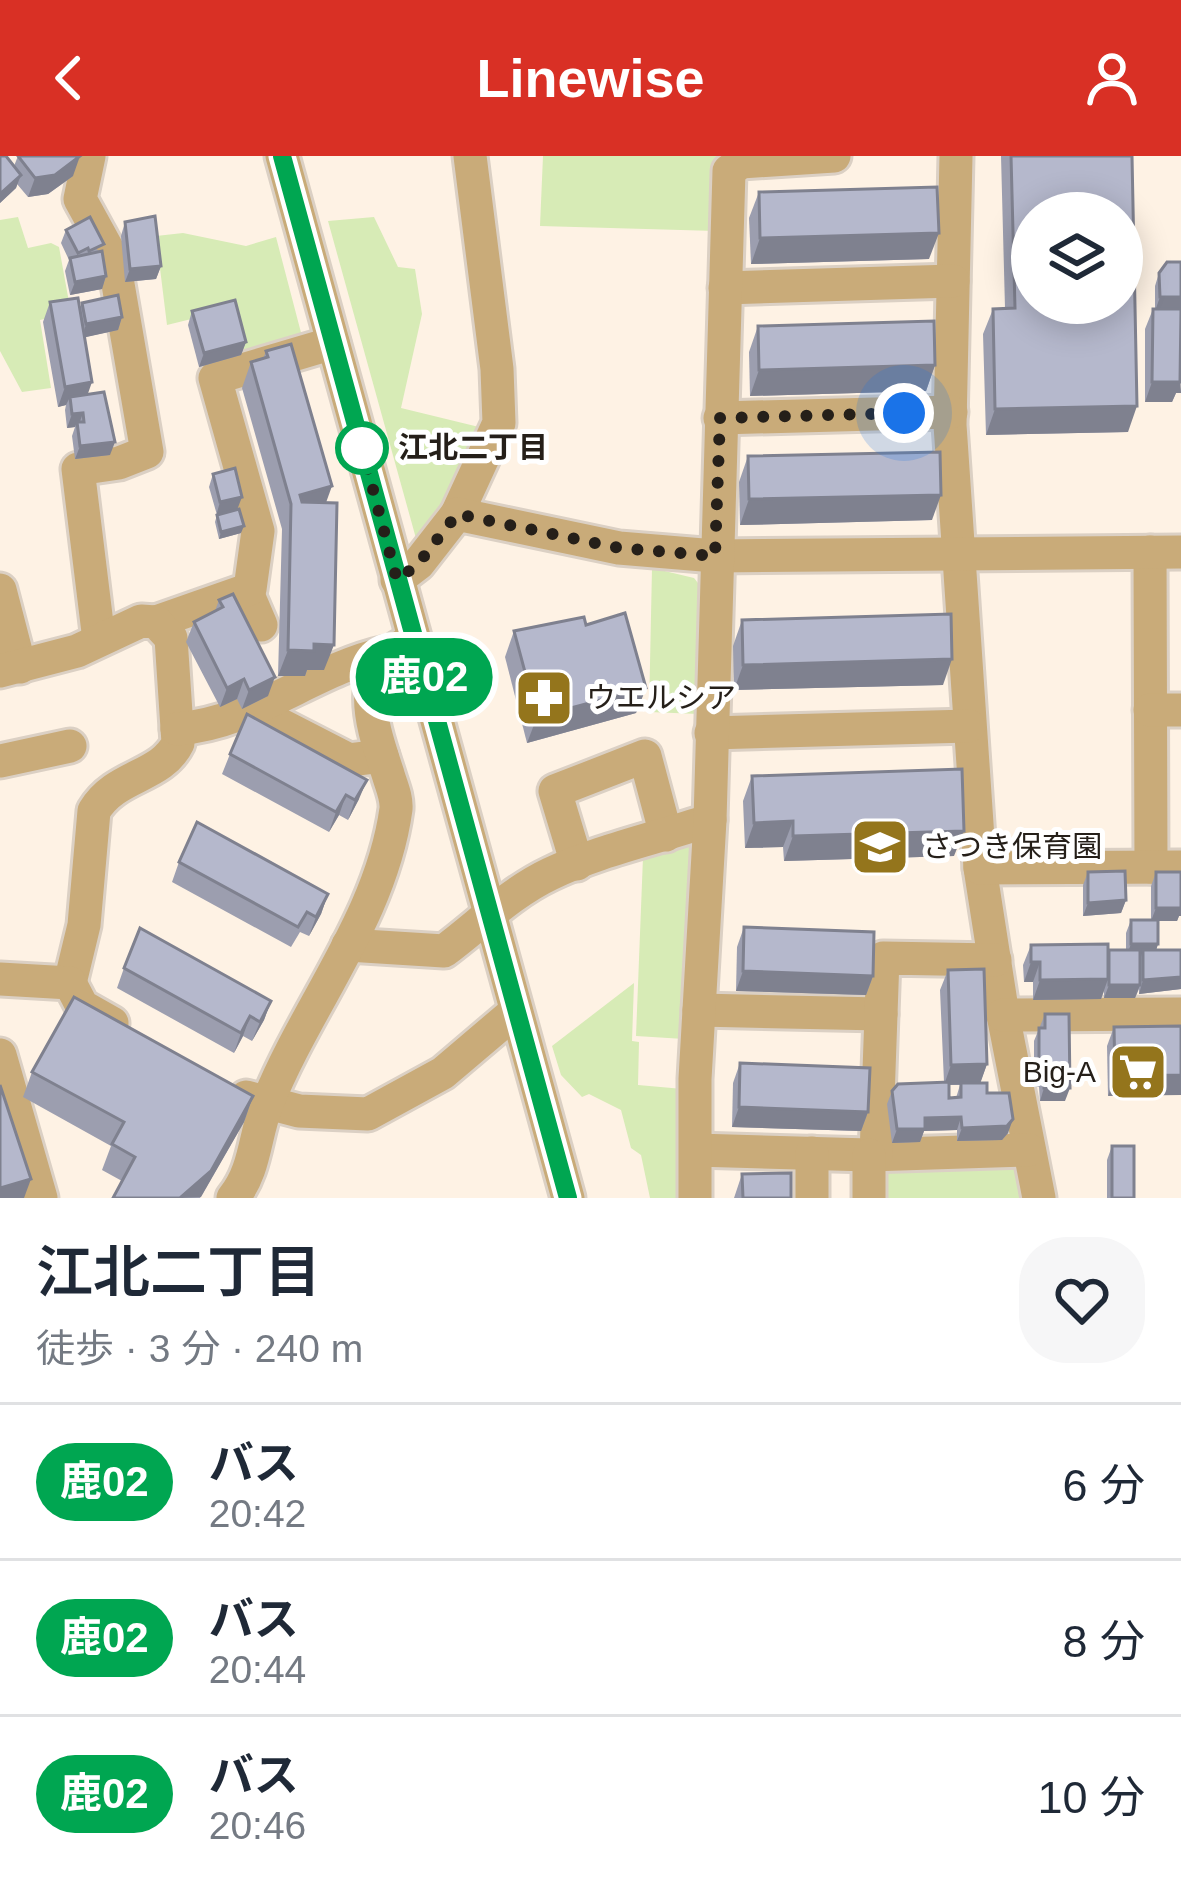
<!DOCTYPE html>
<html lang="ja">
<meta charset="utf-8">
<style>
body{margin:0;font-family:Helvetica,"Noto Sans JP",sans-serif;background:#f6f6f7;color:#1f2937;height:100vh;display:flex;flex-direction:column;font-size:45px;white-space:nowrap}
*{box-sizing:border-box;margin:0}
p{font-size:39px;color:#747a83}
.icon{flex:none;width:66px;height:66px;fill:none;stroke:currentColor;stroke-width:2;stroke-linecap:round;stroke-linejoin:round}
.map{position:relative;height:1042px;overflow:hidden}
.sheet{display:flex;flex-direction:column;background:#fff;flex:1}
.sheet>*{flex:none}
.badge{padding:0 24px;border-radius:39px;font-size:42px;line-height:78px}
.controls{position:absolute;left:1011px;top:36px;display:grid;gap:24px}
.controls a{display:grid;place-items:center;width:132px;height:132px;border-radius:50%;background:#fff;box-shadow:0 6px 30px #0003;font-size:60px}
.you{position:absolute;width:60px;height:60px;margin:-30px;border:9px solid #fff;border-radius:50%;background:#1a73e8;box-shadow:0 0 0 18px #1a73e833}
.map>.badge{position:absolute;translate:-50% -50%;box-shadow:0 0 0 6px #fff}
.round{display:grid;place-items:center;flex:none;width:126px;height:126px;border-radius:48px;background:#f6f6f7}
.headline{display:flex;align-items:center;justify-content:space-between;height:204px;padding:0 36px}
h1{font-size:57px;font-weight:600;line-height:90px}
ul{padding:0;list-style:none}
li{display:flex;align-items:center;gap:36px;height:156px;padding:0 36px;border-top:3px solid #e0e1e3}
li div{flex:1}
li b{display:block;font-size:45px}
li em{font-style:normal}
li .badge{min-width:132px;font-weight:700;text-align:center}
header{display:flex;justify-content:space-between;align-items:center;height:156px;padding:0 36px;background:#d93025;color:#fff;font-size:54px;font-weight:600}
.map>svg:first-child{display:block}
</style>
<header><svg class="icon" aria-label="back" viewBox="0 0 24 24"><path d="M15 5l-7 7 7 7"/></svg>Linewise<svg class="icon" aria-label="person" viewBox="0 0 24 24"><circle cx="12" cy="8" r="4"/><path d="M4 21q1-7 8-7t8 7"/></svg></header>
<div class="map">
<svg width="1181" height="1042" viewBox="0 0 1181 1042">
<rect width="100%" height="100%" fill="#fef2e4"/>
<g fill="#d7ebb6">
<polygon points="543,0 717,0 716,75 540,70"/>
<polygon points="18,61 28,92 51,87 59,91 71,157 40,164 51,232 22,236 0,195 0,64"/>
<polygon points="374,61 398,111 415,113 422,158 401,252 479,271 445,347 417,386 328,65"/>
<polygon points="183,77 246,90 276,81 304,188 246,203 232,153 167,169 156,80"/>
<polygon points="652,412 694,422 702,432 699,558 649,556"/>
<polygon points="688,685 695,692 684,883 636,880 643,701"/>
<polygon points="634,827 632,885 639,886 638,929 683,933 683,1042 650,1042 641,999 631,992 621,954 589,938 582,941 561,919 552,890"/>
<polygon points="1007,1007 1017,1014 1020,1042 881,1042 885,1012"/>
</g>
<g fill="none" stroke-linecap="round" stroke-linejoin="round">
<defs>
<g id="minor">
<polyline points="89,0 80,43 114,105 147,296 119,307 78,313 99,484"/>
<polyline points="282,0 568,1042"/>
<polyline points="956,0 950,269 980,712 1003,859 1039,1042"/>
<polyline points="725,132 953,125"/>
<polyline points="720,262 951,256"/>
<polyline points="457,358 499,267 497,213 470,0"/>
<polyline points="1150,396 1151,711"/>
<polyline points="397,424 418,408 457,358 619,392 715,400 1181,396"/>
<polyline points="0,434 20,511"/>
<polyline points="246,434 261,469"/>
<polyline points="156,466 250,433 258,375 215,222 333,187"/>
<path d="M0 515 77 495 141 465 156 466 171 482 178 587C161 622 116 618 94 655L84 769 70 827"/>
<polyline points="267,549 277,567 349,604 382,600"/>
<polyline points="1150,554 1181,554"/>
<path d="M177 573C255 567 313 513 386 497"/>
<polyline points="711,577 969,570"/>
<polyline points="0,605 70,590"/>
<polyline points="577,708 555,635 645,600 666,679"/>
<polyline points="980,712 1181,711"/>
<path d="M348 789 444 795C479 769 510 737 550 718 599 694 658 682 710 664"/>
<polyline points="0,823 70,827 82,850 112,867"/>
<polyline points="699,854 881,858"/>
<polyline points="1003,859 1181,858"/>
<polyline points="0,899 41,1042"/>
<polyline points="246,941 299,955 368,958 443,917 516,855"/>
<polyline points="696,994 869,999 1029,994"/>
<polyline points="812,997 812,1042"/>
<polyline points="876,999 883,802 995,804"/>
<path d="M233 1042C256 1014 254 980 267 948 307 848 381 762 396 653 397 641 391 629 388 618 371 566 350 510 414 484"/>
<polyline points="695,1042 695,923 710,664 729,15 741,6 834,0"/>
<polyline points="869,1042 869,999"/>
</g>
</defs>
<use href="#minor" stroke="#dbd0c4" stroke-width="39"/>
<use href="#minor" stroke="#c9ab79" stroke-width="33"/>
</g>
<g fill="#9c9eaf" fill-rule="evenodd">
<polygon points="0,0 14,10 18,0 73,20 48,38 28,41 17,28 16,32 0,47"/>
<polygon points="1001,0 1132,0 1128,276 986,279 983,178 993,153 1005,152"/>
<polygon points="759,36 929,103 751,108 749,62"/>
<polygon points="125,66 161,110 156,123 125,126 121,80"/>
<polygon points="66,74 101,96 106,120 102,133 70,139 65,115 69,104 61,87"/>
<polygon points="1159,117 1181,237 1176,237 1172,246 1145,246 1145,173 1153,153 1155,153 1155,130"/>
<polygon points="50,146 80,153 82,147 122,161 118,174 85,181 88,238 110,299 75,303 72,280 75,271 67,272 65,254 66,249 58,251 43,166"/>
<polygon points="192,155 246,186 241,199 199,211 188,169"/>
<polygon points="758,170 935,209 926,235 750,240 749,196"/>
<polygon points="266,195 326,347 324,514 307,514 305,520 278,520 282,373 242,232 251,206 263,203"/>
<polygon points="748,300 932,364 740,369 739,326"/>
<polygon points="213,318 238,354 241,377 219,383 215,366 217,359 209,331"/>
<polygon points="219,444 268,540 242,553 237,543 220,551 186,486 194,466 215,455"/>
<polygon points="742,464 943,529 734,534 733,490"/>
<polygon points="586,469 646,532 636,557 527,587 505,501 514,475"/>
<polygon points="230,598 359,643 348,664 339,659 329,676 222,618"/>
<polygon points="752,620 954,700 784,705 783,691 745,692 743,645"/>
<polygon points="179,706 328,738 321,758 309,780 300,776 291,791 172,726"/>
<polygon points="1088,716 1126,744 1121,757 1083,760 1083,729"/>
<polygon points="1156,716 1181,716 1181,760 1179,760 1177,765 1158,765 1158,788 1156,794 1181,794 1181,833 1139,838 1139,833 1135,842 1104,842 1104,835 1101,843 1033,844 1033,826 1024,826 1023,809 1031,789 1108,796 1126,794 1126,777 1131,764 1151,764 1151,730"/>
<polygon points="744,771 873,820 866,839 736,835 737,791"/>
<polygon points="124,812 271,845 264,864 252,885 243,880 234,897 117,832"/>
<path d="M948 814 987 908 980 927 1008 977 1002 984 957 985V974L924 975 920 986 892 987 887 948 892 935 944 926 940 834ZM949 929H960L956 942H949Z"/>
<polygon points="1045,858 1065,945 1040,945 1039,931 1034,931 1034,885"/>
<polygon points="1181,870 1108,940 1107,890 1114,871"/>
<polygon points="740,907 868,956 861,975 732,971 733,927"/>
<polygon points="32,916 253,940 244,966 200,1042 113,1042 122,1025 102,1014 111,990 23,941"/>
<polygon points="1112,990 1134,1042 1107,1042 1107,1004"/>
<polygon points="742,1018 791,1042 734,1042"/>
</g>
<g fill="#7f818f">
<polygon points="80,0 73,20 48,38 28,41 35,22"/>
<polygon points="21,19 16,32 0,47 0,38"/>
<polygon points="939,77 929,103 751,108 760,82"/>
<polygon points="161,110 156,123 125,126 130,113"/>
<polygon points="106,120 102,133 70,139 75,126"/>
<polygon points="1160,141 1181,141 1181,155 1155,155"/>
<polygon points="122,161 118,174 82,182 86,168"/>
<polygon points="246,186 241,199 199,211 204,197"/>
<polygon points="935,209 926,235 750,240 759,214"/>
<polygon points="1180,217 1181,237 1176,237 1172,246 1145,246 1152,226"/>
<polygon points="92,226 85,246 70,241 66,249 58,251 65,231"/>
<polygon points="1137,250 1128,276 986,279 995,253"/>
<polygon points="83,257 78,271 77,266 75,271 67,272 72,258"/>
<polygon points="115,286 110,299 75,303 80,290"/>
<polygon points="332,330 323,355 291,364 300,339"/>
<polygon points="941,339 932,364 740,369 749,343"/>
<polygon points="242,341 237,354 216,360 220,346"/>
<polygon points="244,370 241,377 219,383 221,376"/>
<polygon points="314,488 334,489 324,514 307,514 305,520 278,520 288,494"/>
<polygon points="952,503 943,529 734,534 743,509"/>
<polygon points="275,521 268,540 242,553 249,534"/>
<polygon points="244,523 237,543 220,551 227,532"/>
<polygon points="646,532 636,557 527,587 537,561"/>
<polygon points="367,624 359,643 348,664 355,644"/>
<polygon points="346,639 339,659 329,676 336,656"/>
<polygon points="793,665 783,691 745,692 754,667"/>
<polygon points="964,675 954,700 784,705 793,680"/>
<polygon points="328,738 321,758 309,780 316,761"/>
<polygon points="1126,744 1121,757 1083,760 1088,747"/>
<polygon points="1181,748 1181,760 1179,760 1177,765 1151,765 1156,752"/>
<polygon points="1131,788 1158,788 1154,801 1143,794 1141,801 1126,801"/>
<polygon points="1031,806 1040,806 1033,826 1024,826"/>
<polygon points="743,815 873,820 866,839 736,835"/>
<polygon points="1181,821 1181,833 1139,838 1143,824"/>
<polygon points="1108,823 1101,843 1033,844 1040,824"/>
<polygon points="1109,829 1140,829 1135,842 1104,842"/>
<polygon points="271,845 264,864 252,885 260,866"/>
<polygon points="250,860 243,880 234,897 241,877"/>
<polygon points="987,908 980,928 944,929 951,909"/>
<polygon points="1039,918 1044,918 1039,931 1034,931"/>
<polygon points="1181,919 1181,939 1108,940 1115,920"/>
<polygon points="1044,932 1070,932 1065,945 1040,945"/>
<polygon points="253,940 244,966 201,1041 180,1042"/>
<polygon points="739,951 868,956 861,975 732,971"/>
<polygon points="961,961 957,974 924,975 920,986 892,987 897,973 925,962"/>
<polygon points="1013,963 1008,977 1002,984 957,985 962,972"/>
<polygon points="31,1023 24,1042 0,1042 0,1032"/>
</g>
<g fill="#b5b8cc" stroke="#7f818f" stroke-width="3" fill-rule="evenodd">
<polygon points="0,0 6,0 21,19 0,38"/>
<polygon points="18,0 80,0 55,19 35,22"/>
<path d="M1011 0H1132L1137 250 995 253 993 153 1015 152ZM1032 57H1122V147H1032Z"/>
<polygon points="937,31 939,77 760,82 759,36"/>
<polygon points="155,60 161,110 130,113 125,66"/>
<polygon points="90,61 104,88 89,95 88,92 78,97 66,74"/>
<polygon points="102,95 106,120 75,126 70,102"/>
<polygon points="1167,106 1181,106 1181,141 1160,141 1159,117"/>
<polygon points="118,139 122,161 86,168 82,147"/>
<polygon points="78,142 92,226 65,231 50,146"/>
<polygon points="235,144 246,186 204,197 192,155"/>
<polygon points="1153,153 1181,153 1180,226 1152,226"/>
<polygon points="934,165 935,209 759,214 758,170"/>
<polygon points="291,188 332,330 300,339 302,346 337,347 334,489 314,488 314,495 288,494 291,348 251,206 268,201 266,195"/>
<polygon points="104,236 115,286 80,290 77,266 84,266 83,257 72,258 70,241"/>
<polygon points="940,296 941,339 749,343 748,300"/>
<polygon points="235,312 242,341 220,346 213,318"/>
<polygon points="239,353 244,370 221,376 217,359"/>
<polygon points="233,438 275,521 249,534 244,523 227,532 194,466 223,451 219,444"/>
<polygon points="625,457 646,532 537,561 514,475 584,461 586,469"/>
<polygon points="951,458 952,503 743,509 742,464"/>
<polygon points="247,558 367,624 355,644 346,639 336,656 230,598"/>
<polygon points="962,613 964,675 793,680 793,665 754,667 752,620"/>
<polygon points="197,666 328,738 316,761 307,756 298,771 179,706"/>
<polygon points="1125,715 1126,744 1088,747 1088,716"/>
<rect x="1156" y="716" width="25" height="36"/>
<rect x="1131" y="764" width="27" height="24"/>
<polygon points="744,771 874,776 873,820 743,815"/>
<polygon points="140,772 271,845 260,866 250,860 241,877 124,812"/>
<polygon points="1108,788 1108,823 1040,824 1040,806 1031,806 1031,789"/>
<rect x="1109" y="794" width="31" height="35"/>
<polygon points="1143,794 1181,794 1181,821 1143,824"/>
<polygon points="984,813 987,908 951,909 948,814"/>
<polygon points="74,841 253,940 211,1015 180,1042 113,1042 135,1001 112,988 124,966 32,916"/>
<polygon points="1045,858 1069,858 1070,932 1044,932 1044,918 1039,918 1039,872 1045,872"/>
<polygon points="1181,870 1181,919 1115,920 1114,871"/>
<polygon points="740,907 870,912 868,956 739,951"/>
<polygon points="949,926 949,942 961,941 961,927 987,927 987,937 1009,937 1013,963 1007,970 962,972 961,961 925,962 925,973 897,973 892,935 898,928"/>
<polygon points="0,929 31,1023 0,1032"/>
<rect x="1112" y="990" width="22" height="52"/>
<polygon points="791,1017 791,1042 743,1042 742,1018"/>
</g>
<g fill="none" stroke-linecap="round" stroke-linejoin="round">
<defs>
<polyline id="line" points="282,0 568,1042"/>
</defs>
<use href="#line" stroke="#fff" stroke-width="27"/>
<use href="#line" stroke="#00a651" stroke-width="18"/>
<polyline stroke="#251f19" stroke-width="12" stroke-dasharray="0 21.6" points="362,292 397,424 418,408 457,358 619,392 715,400 720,262 904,257"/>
</g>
<defs>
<symbol id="pharmacy-square" viewBox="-11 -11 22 22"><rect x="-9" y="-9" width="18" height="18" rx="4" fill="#94751c" stroke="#fff"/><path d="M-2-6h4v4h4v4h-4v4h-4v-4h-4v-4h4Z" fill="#fff"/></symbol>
<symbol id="school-square" viewBox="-11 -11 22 22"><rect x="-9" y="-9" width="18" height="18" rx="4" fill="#94751c" stroke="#fff"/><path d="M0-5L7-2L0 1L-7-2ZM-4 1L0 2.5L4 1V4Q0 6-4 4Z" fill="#fff"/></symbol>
<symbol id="supermarket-square" viewBox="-11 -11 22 22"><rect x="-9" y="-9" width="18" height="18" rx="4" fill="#94751c" stroke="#fff"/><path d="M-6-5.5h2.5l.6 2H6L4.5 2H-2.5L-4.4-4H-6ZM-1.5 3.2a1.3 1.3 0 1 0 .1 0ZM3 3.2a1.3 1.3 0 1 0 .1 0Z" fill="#fff"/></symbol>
</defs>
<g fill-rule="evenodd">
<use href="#pharmacy-square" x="511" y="509" width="66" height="66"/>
<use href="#school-square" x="847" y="658" width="66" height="66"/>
<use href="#supermarket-square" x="1105" y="883" width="66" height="66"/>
</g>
<circle fill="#fff" stroke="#00a651" stroke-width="6" cx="362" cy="292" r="24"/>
<g text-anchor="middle" stroke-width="10" stroke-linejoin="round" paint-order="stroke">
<g font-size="30" font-weight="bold" fill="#251f19" stroke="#fff" text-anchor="start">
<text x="398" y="302">江北二丁目</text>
</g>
<g font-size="30" fill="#251f19" stroke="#fff" text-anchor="start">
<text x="586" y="552">ウエルシア</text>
<text x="922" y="701">さつき保育園</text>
<text x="1096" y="926" text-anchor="end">Big-A</text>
</g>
</g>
</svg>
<div class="controls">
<a><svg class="icon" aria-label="layers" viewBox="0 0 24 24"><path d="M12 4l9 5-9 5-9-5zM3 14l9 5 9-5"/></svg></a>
</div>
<div class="you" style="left:904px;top:257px"></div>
<b class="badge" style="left:424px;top:521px;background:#00a651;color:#fff">鹿02</b>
</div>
<section class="sheet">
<div class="headline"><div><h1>江北二丁目</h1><p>徒歩 · 3 分 · 240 m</p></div><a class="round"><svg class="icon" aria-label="heart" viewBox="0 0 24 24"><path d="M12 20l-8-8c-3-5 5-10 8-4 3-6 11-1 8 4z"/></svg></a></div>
<ul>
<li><span class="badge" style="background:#00a651;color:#fff">鹿02</span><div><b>バス</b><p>20:42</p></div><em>6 分</em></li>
<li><span class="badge" style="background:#00a651;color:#fff">鹿02</span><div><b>バス</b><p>20:44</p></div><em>8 分</em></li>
<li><span class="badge" style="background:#00a651;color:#fff">鹿02</span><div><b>バス</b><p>20:46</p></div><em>10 分</em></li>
</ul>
</section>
